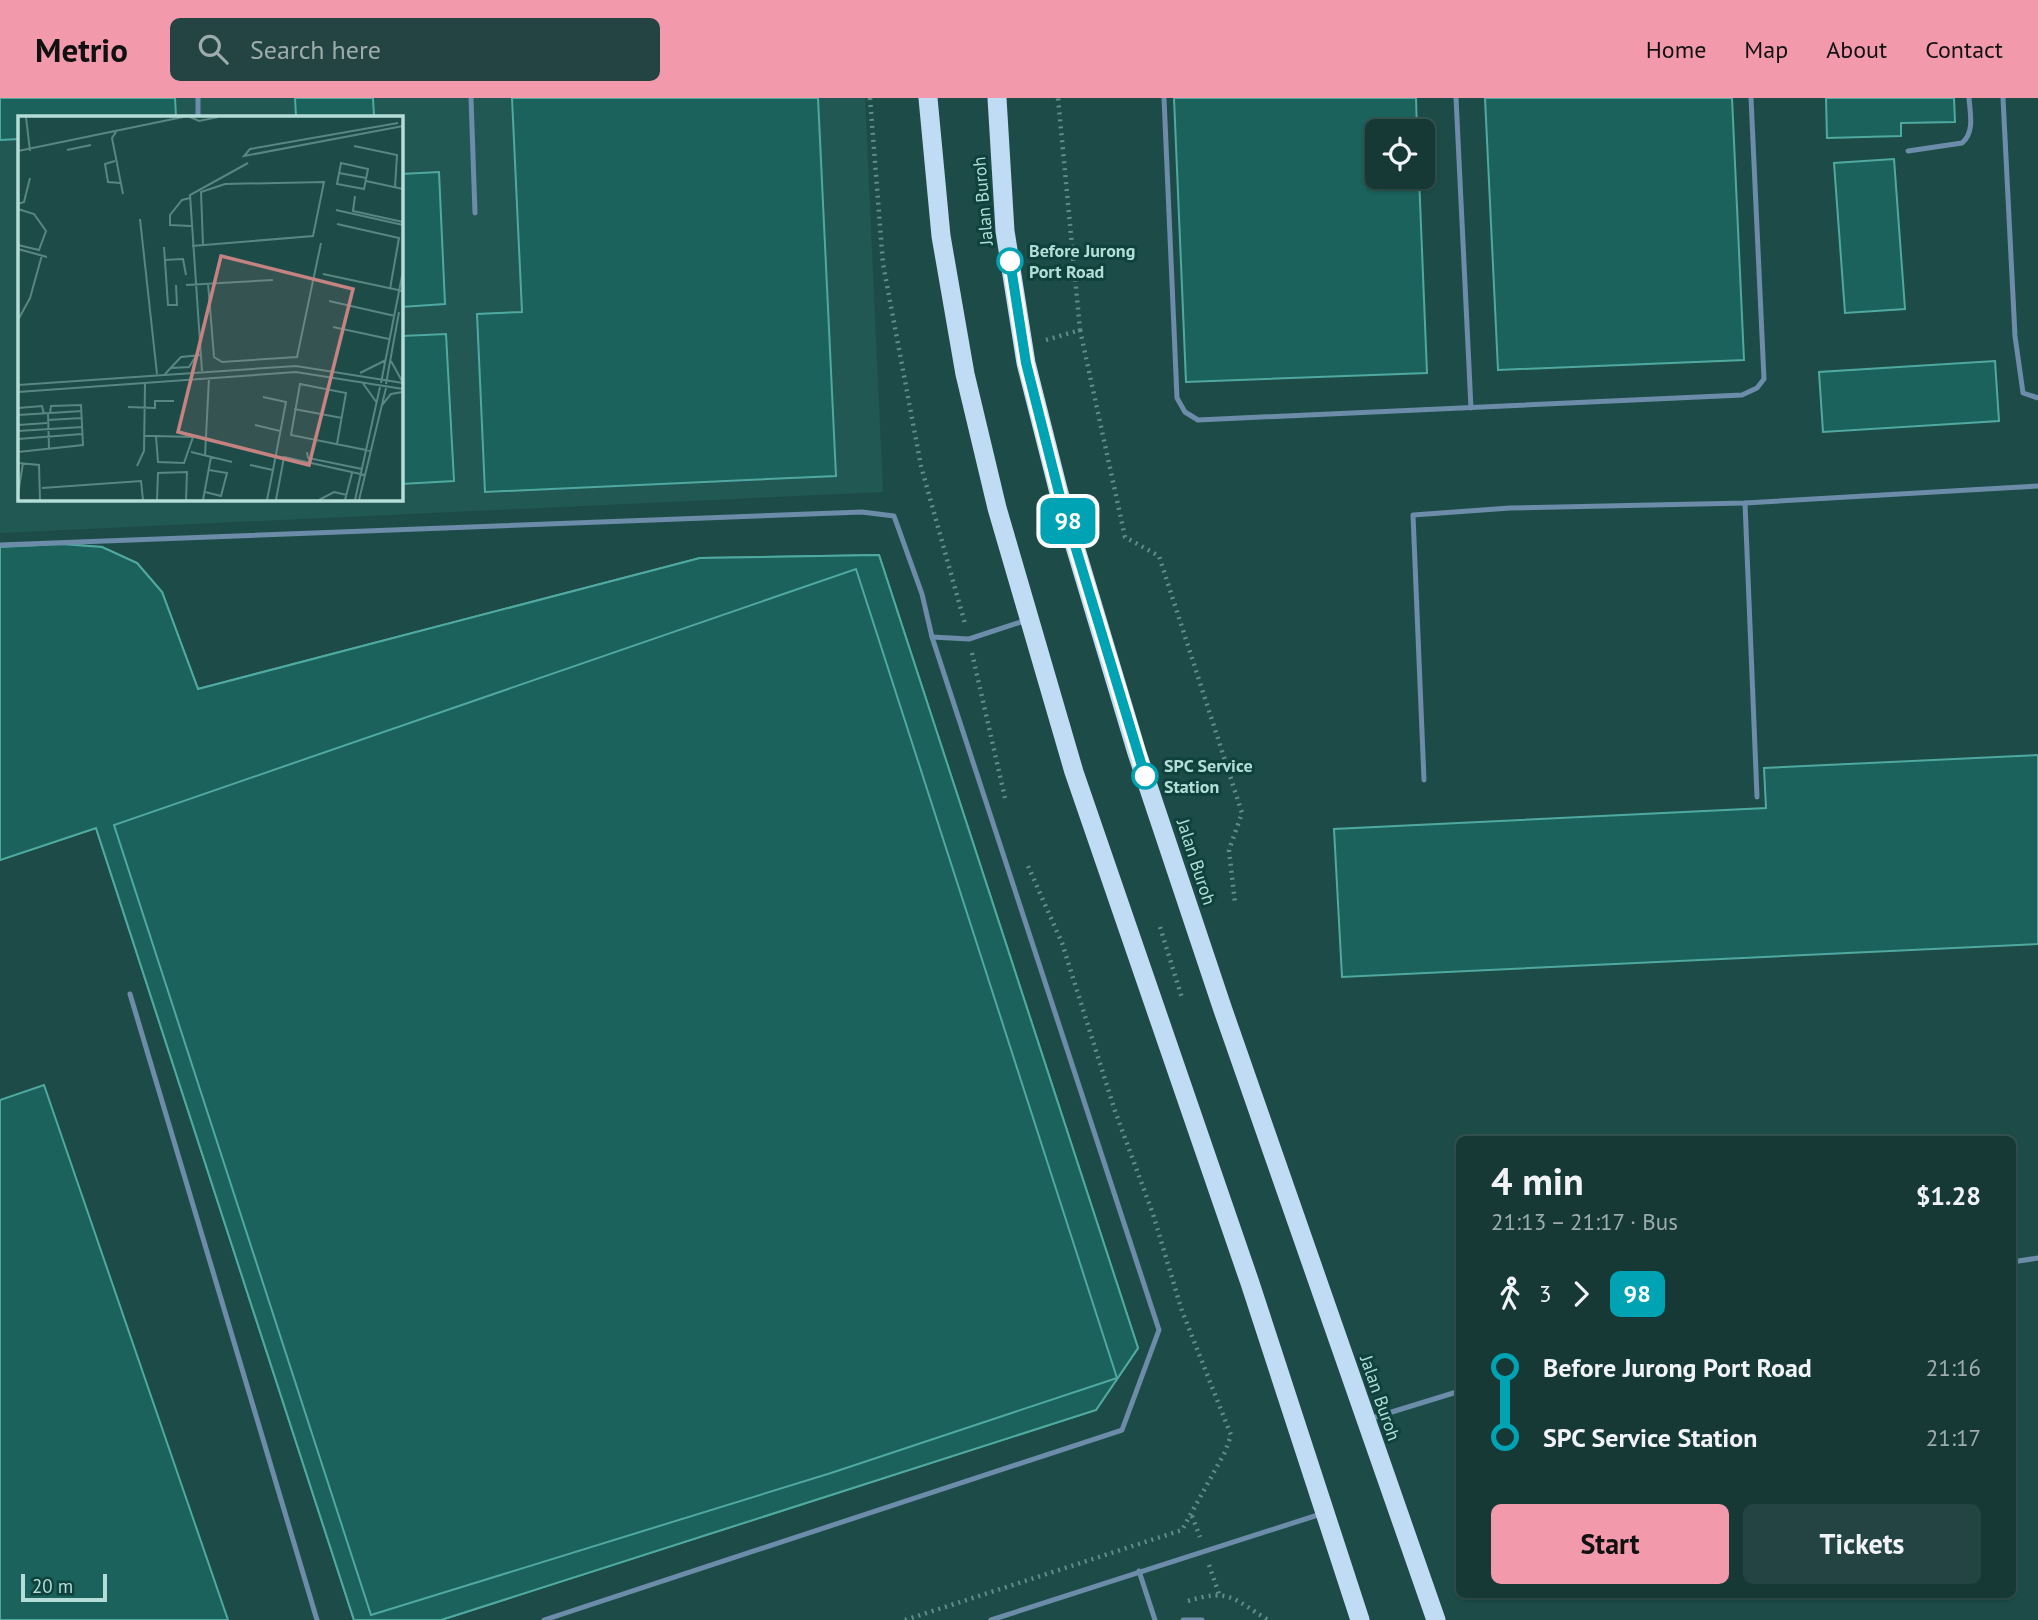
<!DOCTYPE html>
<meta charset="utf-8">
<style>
body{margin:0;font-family:"PT Sans",sans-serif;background:#234442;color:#f1f3f6;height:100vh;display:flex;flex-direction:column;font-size:26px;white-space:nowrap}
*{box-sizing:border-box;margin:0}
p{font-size:23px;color:#9eacad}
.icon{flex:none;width:38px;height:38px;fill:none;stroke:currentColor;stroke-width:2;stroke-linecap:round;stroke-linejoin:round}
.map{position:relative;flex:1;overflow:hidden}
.drawer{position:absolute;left:1456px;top:1038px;width:560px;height:462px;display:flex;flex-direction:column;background:#163936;border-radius:10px;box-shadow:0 2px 5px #0004,0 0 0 2px #355351}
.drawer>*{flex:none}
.badge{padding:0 14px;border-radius:10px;font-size:24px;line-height:46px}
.controls{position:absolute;left:1365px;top:21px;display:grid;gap:14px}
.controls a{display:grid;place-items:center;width:70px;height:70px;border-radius:10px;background:#163936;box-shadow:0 2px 5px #0004,0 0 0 2px #355351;font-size:35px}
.scale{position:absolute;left:21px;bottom:18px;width:86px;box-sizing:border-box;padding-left:7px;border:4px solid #b4ddd8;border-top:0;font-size:19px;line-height:24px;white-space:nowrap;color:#b4ddd8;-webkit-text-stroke:5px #10423d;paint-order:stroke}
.map>.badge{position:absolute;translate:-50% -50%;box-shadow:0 0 0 4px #fff}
.legs{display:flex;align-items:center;gap:10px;height:77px;padding:0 35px;font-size:23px}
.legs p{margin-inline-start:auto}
.head{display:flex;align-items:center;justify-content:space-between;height:119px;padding:0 35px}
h1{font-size:38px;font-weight:700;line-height:52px}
.action{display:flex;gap:14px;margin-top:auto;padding:14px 35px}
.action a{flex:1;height:80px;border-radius:10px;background:#f29aac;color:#111;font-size:28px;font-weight:700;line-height:80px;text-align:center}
.action a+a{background:#234442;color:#f1f3f6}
ul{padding:0 35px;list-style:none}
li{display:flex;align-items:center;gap:24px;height:70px;font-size:26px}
li i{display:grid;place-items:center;width:10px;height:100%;margin:0 9px;background:currentColor}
li i::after{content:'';width:18px;height:18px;margin:-9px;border:5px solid;border-radius:50%;background:#163936}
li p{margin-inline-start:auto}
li:first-child i{background:linear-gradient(#0000 50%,currentColor 0)}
li:last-child i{background:linear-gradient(currentColor 50%,#0000 0)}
header{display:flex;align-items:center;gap:42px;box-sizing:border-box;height:98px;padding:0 35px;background:#f29aac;color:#111}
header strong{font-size:33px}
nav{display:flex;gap:38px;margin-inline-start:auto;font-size:24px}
.search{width:490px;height:63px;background:#234442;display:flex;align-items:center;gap:18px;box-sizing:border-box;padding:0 24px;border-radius:10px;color:#9eacad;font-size:26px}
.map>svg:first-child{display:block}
</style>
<header>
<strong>Metrio</strong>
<div class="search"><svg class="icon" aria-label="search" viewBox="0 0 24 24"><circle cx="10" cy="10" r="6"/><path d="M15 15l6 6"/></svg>Search here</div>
<nav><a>Home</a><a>Map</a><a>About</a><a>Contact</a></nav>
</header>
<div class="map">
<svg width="2038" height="1522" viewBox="0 0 2038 1522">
<rect width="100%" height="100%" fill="#1d4c48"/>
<path fill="#215853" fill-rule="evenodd" d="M0 0H865L883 394 0 435ZM19 19H401V401H19Z"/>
<g fill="#1a625b" stroke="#50a9a0" stroke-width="2">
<polygon points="0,0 175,0 176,19 19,19 19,41 0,42"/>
<polygon points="295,0 373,0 374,18 296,19"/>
<polygon points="512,0 818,0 836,378 485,394 477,216 522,214"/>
<polygon points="1174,0 1416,0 1417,33 1377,33 1377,79 1419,79 1427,275 1186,284"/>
<polygon points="1485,0 1732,0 1744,262 1498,272"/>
<polygon points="1826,0 1954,0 1955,24 1901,25 1901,38 1827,40"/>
<polygon points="1894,61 1905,211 1845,215 1834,65"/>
<polygon points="439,74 445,206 401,209 401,76"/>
<polygon points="401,211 402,238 446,236 454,383 401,386"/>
<polygon points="1995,263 1999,323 1823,334 1819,274"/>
<polygon points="61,446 102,449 137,465 162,494 198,591 700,460 879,457 1138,1250 1096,1312 441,1522 354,1522 96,730 0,762 0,670 94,640 111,627 118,606 96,550 79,534 62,530 0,532 0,449"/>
<polygon points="61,446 102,449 137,465 162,494 198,591 700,460 879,457 1138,1250 1096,1312 441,1522 354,1522 96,730 0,762 0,449"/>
<polygon points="856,471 1117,1280 831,1375 371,1517 114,727"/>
<polygon points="2038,657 2038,846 1342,879 1334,731 1766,710 1764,670"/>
<polygon points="44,987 228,1522 0,1522 0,1002"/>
</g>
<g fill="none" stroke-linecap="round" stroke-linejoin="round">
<g stroke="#608d88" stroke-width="4.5" stroke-dasharray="2 5" stroke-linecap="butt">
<polyline points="870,0 883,166 921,368 965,526"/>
<polyline points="1080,232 1125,439 1159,458 1242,715 1229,752 1235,805"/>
<polyline points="1046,242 1080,232 1058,0"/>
<polyline points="972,555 1005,700"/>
<polyline points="1160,829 1182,900"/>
<polyline points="1192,1418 1200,1439"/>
<polyline points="1209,1467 1219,1496"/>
<path d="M1188 1503C1229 1490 1234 1501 1268 1522"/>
<polyline points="905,1522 1182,1432 1225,1354 1231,1337 1182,1213 1153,1116 1115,1013 1062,845 1028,768"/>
</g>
<g stroke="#6c8ca9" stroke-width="5">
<polyline points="198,0 198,19"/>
<polyline points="471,0 475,115"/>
<polyline points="1164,0 1177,300 1185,314 1198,322 1742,297 1757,290 1764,281 1751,0"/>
<polyline points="1456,0 1471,310"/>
<polyline points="2003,0 2015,238 2023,295 2038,300"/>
<path d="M1908 53 1962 45C1975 34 1970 15 1969 0"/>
<polyline points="1745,405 1757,699"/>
<polyline points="0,447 862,414 894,418 922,496 932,539 1159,1232 1122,1332 544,1522"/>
<polyline points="932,539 969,541 1027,522"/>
<polyline points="1424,682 1413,417 1510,410 1745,405 2038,388"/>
<polyline points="130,896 317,1522"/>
<polyline points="2012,1164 2038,1160"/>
<polyline points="1369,1321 1460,1293"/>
<polyline points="1139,1473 1155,1522"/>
<polyline points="991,1522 1321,1416"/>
<polyline points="1183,1522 1202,1522"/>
</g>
<g stroke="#c0dcf4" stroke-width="19">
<polyline points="928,0 941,138 965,276 997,410 1074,674 1250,1185 1360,1522"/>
<polyline points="997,0 1005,133 1026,265 1059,395 1137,655 1223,912 1436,1522"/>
</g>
</g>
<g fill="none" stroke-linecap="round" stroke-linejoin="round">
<defs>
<polyline id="line-1" points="1010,163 1026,265 1059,395 1145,678"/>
</defs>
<use href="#line-1" stroke="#fff" stroke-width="16"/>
<use href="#line-1" stroke="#00a3b4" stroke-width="10"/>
</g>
<g fill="#fff" stroke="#00a3b4" stroke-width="3.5">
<circle cx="1010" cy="163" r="12"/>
<circle cx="1145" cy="678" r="12"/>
</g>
<g text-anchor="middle" stroke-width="6" stroke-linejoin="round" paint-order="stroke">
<g font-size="18" fill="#b4ddd8" stroke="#10423d">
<text transform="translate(983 103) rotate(-95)" y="6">Jalan Buroh</text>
<text transform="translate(1196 764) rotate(72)" y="6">Jalan Buroh</text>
<text transform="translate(1380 1300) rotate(71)" y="6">Jalan Buroh</text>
</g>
<g font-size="18" font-weight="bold" fill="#b4ddd8" stroke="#10423d" text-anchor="start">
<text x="1029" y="159">Before Jurong<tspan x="1029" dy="21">Port Road</tspan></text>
<text x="1164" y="674">SPC Service<tspan x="1164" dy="21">Station</tspan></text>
</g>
</g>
<g transform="translate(18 18)">
<rect width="385" height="385" fill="#1d4c48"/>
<path fill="none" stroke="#598682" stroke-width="2" d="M8 1 12 35M172 1 181 5 200 1M380 7 232 33 226 40 385 10M98 16 94 22 105 78M336 30 379 39 377 71M49 34 73 29M0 35 165 1M97 45 87 48 90 66 102 67M323 47 350 53 346 73 319 68ZM321 57 348 62M348 65 385 73M337 80 335 95 385 106M172 82 164 84 152 99V109L173 110M0 88 6 86 12 62M0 93 16 98 28 115 21 134 0 129M318 94 385 109M122 103 139 258M319 108 381 122 372 173M174 130 295 120 306 66 207 68 183 76 185 129M146 131 150 189H159L158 169M0 133 29 141M146 144 165 143 168 159M305 158 385 175M190 167 196 241 204 246 279 241 303 127M168 169 255 164M311 185 377 200M0 204 12 182 24 139M315 211 371 223M373 245 384 265M153 252 171 251 178 240M184 255 172 79 230 47M342 257 368 244M147 258 163 241 183 239M344 266 359 287M363 267 385 155M368 268 381 196M0 269 278 250 385 267M0 276 278 256 385 273M245 281 268 286 255 354M364 289 373 278 385 276M110 291 137 292V285H156M0 292 24 290 26 298M276 293 324 302M30 297 31 332M0 299 64 295M30 304 64 302M0 309 29 307M237 309 262 315M0 315 64 311M126 320H138L175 321 166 347 140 346 138 320M0 323 64 318M319 328 328 277 282 268 273 319 353 335M0 336 65 329 63 289 33 290 32 297M173 336 214 346M289 336 290 342 344 353M187 340 191 262M0 347 21 349 22 384M232 349 255 354 249 384M119 350 126 335 127 268M24 372 123 365 125 384M187 376 203 380 209 357 191 354M0 378 5 347M139 384 140 357 169 356 168 384M185 384 193 341M258 384 266 341 347 359M301 384 316 376 329 379M327 384 334 357M337 384 362 271M341 384 368 272"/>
<path fill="#c58280" fill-opacity="0.15" stroke="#c58280" stroke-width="3.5" d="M203 140 335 173 291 349 160 316Z"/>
<rect width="385" height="385" fill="none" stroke="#b4ddd8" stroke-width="3.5"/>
</g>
</svg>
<div class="controls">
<a><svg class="icon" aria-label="locate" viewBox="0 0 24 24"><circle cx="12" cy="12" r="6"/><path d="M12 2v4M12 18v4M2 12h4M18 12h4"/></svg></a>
</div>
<div class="scale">20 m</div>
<b class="badge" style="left:1068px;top:423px;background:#00a3b4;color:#fff">98</b>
<section class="drawer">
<div class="head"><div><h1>4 min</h1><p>21:13 – 21:17 · Bus</p></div><b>$1.28</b></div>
<div class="legs"><svg class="icon" aria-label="walk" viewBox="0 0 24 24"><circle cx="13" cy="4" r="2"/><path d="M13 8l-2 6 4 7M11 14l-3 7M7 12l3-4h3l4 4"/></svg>3<svg class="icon" aria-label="forward" viewBox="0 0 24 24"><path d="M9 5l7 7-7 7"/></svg><b class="badge" style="background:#00a3b4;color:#fff">98</b></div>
<ul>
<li><i style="color:#00a3b4"></i><b>Before Jurong Port Road</b><p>21:16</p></li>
<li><i style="color:#00a3b4"></i><b>SPC Service Station</b><p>21:17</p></li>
</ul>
<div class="action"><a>Start</a><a>Tickets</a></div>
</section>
</div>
